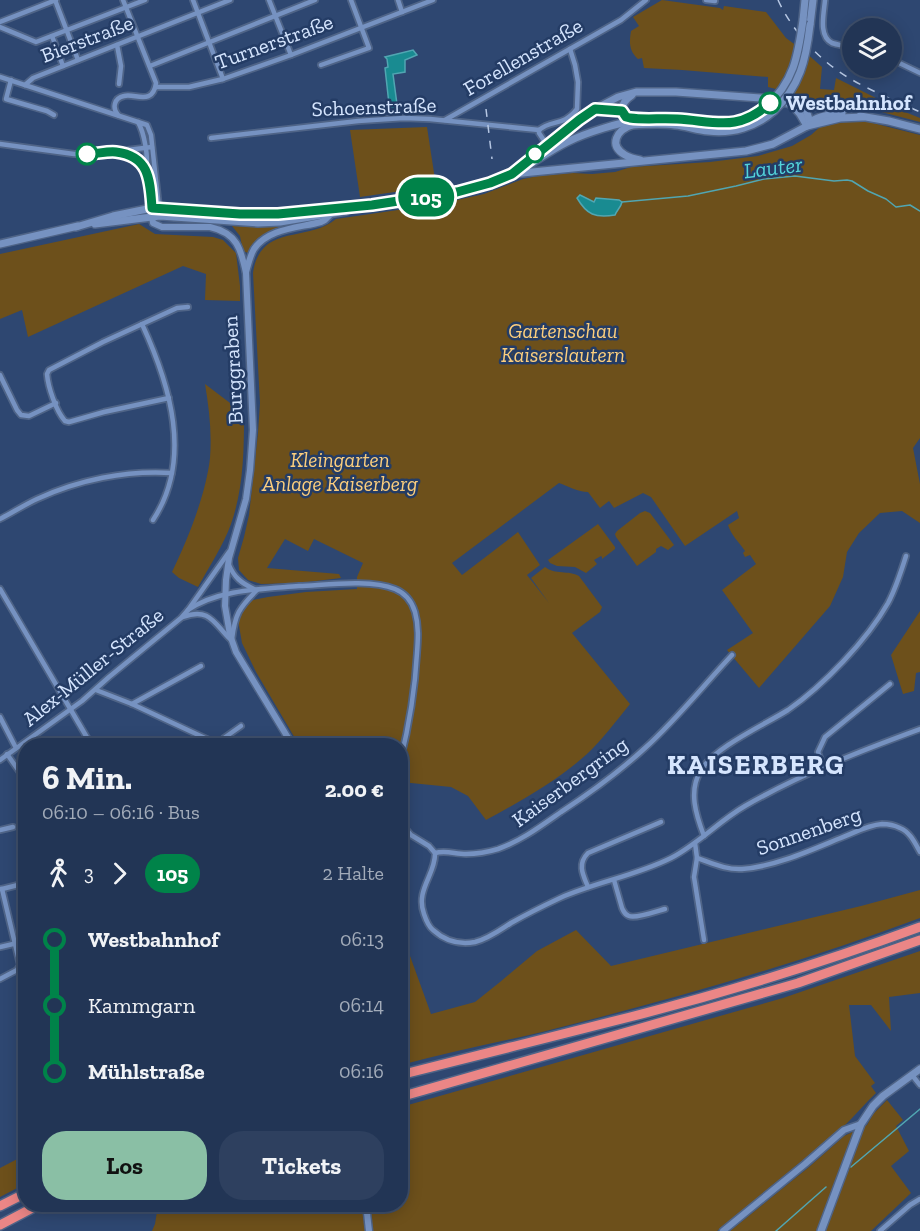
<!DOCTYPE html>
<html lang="de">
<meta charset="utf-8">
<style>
body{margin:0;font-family:"Zilla Slab",serif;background:#2e405f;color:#f1f3f6;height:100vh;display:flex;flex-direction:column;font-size:22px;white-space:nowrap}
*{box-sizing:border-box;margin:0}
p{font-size:20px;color:#a2abb9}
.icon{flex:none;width:33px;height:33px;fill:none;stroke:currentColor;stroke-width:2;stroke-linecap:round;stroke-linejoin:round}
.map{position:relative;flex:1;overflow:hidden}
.drawer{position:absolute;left:18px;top:738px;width:390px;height:474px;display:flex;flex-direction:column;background:#223555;border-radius:24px;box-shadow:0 3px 15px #0003,0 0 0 2px #3f506c}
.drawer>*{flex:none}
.badge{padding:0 12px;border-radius:20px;font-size:21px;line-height:39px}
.controls{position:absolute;left:842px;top:18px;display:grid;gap:12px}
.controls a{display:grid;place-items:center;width:60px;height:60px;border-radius:50%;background:#223555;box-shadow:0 3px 15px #0003,0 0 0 2px #3f506c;font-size:30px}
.map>.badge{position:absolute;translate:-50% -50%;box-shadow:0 0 0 3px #fff}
.legs{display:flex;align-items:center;gap:9px;height:66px;padding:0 24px;font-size:20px}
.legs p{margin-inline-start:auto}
.head{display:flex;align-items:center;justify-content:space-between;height:102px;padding:0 24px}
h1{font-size:33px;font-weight:700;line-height:45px}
.cta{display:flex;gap:12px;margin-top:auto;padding:12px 24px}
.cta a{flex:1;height:69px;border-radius:24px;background:#8abfa5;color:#111;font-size:24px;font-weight:700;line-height:69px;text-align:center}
.cta a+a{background:#2e405f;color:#f1f3f6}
ul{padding:0 24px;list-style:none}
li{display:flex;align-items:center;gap:21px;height:66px;font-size:22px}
li i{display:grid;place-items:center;width:9px;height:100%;margin:0 8px;background:currentColor}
li i::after{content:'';width:15px;height:15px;margin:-8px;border:4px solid;border-radius:50%;background:#223555}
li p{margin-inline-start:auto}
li:first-child i{background:linear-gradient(#0000 50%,currentColor 0)}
li:last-child i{background:linear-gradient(currentColor 50%,#0000 0)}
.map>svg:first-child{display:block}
</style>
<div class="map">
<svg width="920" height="1231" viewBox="0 0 920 1231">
<rect width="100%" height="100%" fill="#2e4771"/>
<g fill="#6d501b">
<path d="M662 0 720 8 723 10 724 6 766 12 786 38 805 52 822 67 820 89 834 90 836 78 900 110 920 118V122L870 109V107L832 100 831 103C810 99 789 92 768 87V77L682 70 644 68 642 58 638 59C629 51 629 42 631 31L639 26 633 17Z"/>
<path d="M839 121H865L920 135V438L913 448 920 484V523L902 511 880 513 859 533 847 552 843 577 830 606 759 688 727 650 753 633 722 590 756 564 750 555 745 557 743 553 745 551C739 542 731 535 728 525L739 518 737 511 685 546 651 497 643 493 614 508 609 501 600 508 588 492C578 492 568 486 559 483L452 563 462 575 518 532 540 565 527 575 549 603 531 578 545 567C555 575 569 570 579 576L602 607 600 612 572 633 630 704C616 721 603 739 587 754 557 781 521 801 486 820L468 796 451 787 401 782 400 746 299 745 256 672 242 643 238 620 242 609 253 600 268 597 306 592 357 589V577L363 563 314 539 308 551 285 539 267 568 339 574 341 578 299 583 261 584 248 580 239 570 238 558 244 537 249 515 258 433 260 403 253 273C260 223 307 243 336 219L439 204 484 194 523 179 538 176 572 173 592 174 615 172 631 167 710 162 758 156 792 146 811 135 820 127Z"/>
<polygon points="427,127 436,186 360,197 350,130"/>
<polygon points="139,224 155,234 213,237 223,240 236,253 240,286 240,301 205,300 206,274 183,266 28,337 22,310 0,319 0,254"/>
<path d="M292 225C272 231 260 234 248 253L243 251 240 236 232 226 263 227Z"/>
<path d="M205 384 234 406 244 418C244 454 243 490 231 524 223 546 209 567 198 587L179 578 172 572C188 539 206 494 210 458 212 432 209 408 205 384Z"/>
<polygon points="645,511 650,513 674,545 668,550 661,546 656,549 656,552 637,566 616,537 615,534 617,531 640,513"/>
<polygon points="598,524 615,547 615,549 602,559 602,557 601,556 594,560 597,564 586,573 575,567 557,566 550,563 548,560"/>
<polygon points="920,611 920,672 916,673 914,691 903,694 891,655"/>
<path d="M920 890V918C797 964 670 1000 542 1032 495 1043 447 1052 401 1065V931L431 1014 475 1002 500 982 537 951 576 930 611 966 861 906Z"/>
<path d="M920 951V993L889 997 891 1031 871 1005H849L855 1056 875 1083 871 1086 876 1093C864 1104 855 1116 843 1127L717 1231H152L155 1224 158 1205 400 1204 401 1107 783 998Z"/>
<polygon points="887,1100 903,1120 896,1126 909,1151 891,1166 911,1193 871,1231 730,1231 809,1167 844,1136 867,1125 873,1114"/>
<polygon points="25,1155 25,1184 0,1197 0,1168"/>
</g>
<g fill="#198b91" stroke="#51a6b2" stroke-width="1.5">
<polygon points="413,50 417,55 405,60 405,72 393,74 398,112 392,113 391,105 389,104 385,68 388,67 387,59 385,57"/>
<path d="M580 195 594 202 596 198 619 200 622 202C621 207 617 210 615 215 595 218 587 215 577 198Z"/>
</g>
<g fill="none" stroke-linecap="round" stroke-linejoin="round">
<g stroke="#51a6b2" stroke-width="1.5">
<polyline points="622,202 688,196 736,186 764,179 795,176 834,181 847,180 852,181 868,191 886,199 896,207 910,205 920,211"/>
<polyline points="851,1167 920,1109"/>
<polyline points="776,1231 826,1187"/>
</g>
<defs>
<g id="minor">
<polyline points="55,0 78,60"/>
<polyline points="193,0 223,79"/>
<polyline points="269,0 291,55"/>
<polyline points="398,0 402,12"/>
<polyline points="706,0 715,1"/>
<path d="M825 0C824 13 818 36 832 43 838 45 846 46 852 48"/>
<polyline points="0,22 56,0"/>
<polyline points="0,27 36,42 145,0"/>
<polyline points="52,36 63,66"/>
<polyline points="117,45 121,66 119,84"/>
<polyline points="891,59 920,73"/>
<polyline points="321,65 369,48 351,0"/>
<polyline points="150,66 315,0"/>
<polyline points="0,77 147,125 151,135 159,208"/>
<polyline points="11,80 6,99 47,111 54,115"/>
<polyline points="25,85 33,78 230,0"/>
<polyline points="156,87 189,87 223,79 291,55 433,0"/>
<polyline points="598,109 622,111"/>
<path d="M118 115C112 108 114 98 124 96 135 93 153 106 156 83L123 0"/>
<polyline points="445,120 621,20 646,0"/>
<path d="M138 122C144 132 149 158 146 170"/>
<path d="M539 130C552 119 563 127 577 109L578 82 575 65 570 49"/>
<polyline points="539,130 539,133 547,145"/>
<polyline points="211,138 358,121 404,118 430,119 539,130"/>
<polyline points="0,144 74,154 95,154 152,147"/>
<path d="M119 153C152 162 149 178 152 208"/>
<path d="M142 324C170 385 193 459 153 520"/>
<polyline points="0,375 17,410 21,415 29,416 56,403"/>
<path d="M169 398 104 412 69 422 65 421C56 411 48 387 47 374L49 370 103 342 177 308 188 307"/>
<path d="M0 519C12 513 24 505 37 499 78 480 126 470 172 473"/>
<path d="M229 565C234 577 241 583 254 589"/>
<polyline points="0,589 92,746"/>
<path d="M188 610C218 589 264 589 299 586 326 585 370 579 395 589 405 593 412 602 415 612 419 626 418 640 417 653 415 691 409 726 400 762"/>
<path d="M183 617C209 607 214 623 230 639"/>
<path d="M232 639C235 614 239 608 257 590"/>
<polyline points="96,690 132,704 222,746"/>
<polyline points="132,704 201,666"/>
<polyline points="0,717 16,748"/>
<polyline points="219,746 224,738 241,726"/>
<polyline points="7,754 26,781"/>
<polyline points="0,760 82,701 109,677 181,618 188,610 229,552"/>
<polyline points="823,766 818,752 825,737 890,684"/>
<polyline points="400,822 411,835 429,846 435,853"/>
<polyline points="0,830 13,827"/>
<path d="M704 836C696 815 688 791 701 770 715 747 764 725 788 710 823 686 867 640 888 603 896 588 901 572 906 556"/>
<polyline points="695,843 697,858 694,877 704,940"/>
<path d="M435 853C436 874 415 890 424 914 426 920 428 926 433 930 444 940 459 945 475 942 488 939 500 930 511 923 527 914 543 906 560 898 596 882 635 876 671 858 698 844 719 821 745 806 801 774 860 751 920 729"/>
<path d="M435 853C446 850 455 854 466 854 477 854 488 852 498 849 521 841 541 826 561 812 590 793 619 772 645 748 676 720 703 686 732 655"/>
<path d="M697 858C712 863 726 870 742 869 773 867 809 851 838 839 852 834 867 825 882 824 888 824 894 825 900 828 910 832 915 843 920 852"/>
<path d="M614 880 622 908C624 912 624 914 629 916 636 919 657 911 665 909"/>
<path d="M588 887C583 875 577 864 588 853L661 822"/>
<polyline points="0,889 2,889 20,965 17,970 0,979"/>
<polyline points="2,889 26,883"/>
<polyline points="0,947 26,941"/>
<polyline points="912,1075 920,1085"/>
<polyline points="880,1231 910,1205 920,1199"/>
</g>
<g id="tertiary">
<path d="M152 217 153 223 162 227H210C237 233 241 249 246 273L253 430 250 470 246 499 229 558 226 580 225 606 230 635 236 652 293 746"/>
<path d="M246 272C248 265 250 256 254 249 268 228 299 228 321 222L325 220 331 214"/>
<polyline points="366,1204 369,1231"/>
<polyline points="723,1231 805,1164 844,1130 861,1124"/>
</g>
<g id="secondary">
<polyline points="803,20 805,0"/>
<polyline points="810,25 813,0"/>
<path d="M632 95C620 103 617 117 635 119"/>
<polyline points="791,104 800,114 807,126"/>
<polyline points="799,105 806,110 810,122"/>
<polyline points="860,116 889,121 920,129"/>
<path d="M808 124C817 116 829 115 840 113"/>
<path d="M632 125C646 124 661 123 675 125 686 126 697 130 708 131 732 134 756 127 774 111"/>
<path d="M632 125C617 130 608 145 625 155 630 158 635 159 640 160"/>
<path d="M527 166C540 158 553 149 567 142 588 132 618 123 641 119 684 111 726 139 765 108"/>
<polyline points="512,174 746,151 773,144 807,126 840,118 863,117"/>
<polyline points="95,224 160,216 258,223 280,222 346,211"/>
<polyline points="76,227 113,216 152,208 240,214 278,214 372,205 467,190 490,183 512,174 579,120 595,109 618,97 636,92 676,92 773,99 790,104 828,108 842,113"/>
<polyline points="0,244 78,226"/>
<polyline points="821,1231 861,1124 873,1106 883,1096 920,1069"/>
</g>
<g id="motorway">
<path d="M400 1075C477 1055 553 1037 630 1017 728 992 825 962 920 927"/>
<polyline points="400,1097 798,983 920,940"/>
<polyline points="0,1206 26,1193"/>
<polyline points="0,1225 40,1204"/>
</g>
</defs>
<use href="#minor" stroke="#4f6487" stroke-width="8"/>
<use href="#tertiary" stroke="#4f6487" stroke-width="9"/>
<use href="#secondary" stroke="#4f6487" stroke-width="10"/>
<use href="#motorway" stroke="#4f6487" stroke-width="12"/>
<use href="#minor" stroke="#7692c1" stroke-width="4.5"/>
<use href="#tertiary" stroke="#7692c1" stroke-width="6"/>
<use href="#secondary" stroke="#7692c1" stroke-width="7"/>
<use href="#motorway" stroke="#eb8686" stroke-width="9"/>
<g stroke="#b6c7e3" stroke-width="1.5" stroke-dasharray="8 8" stroke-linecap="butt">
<path d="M778 0C792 31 820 61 849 78 871 91 896 101 920 112"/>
<polyline points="486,109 492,159"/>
</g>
<defs>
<g id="secondary-bridge">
<path d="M765 108C794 82 798 56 803 20"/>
<path d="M774 111C800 86 806 60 810 25"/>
</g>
</defs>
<use href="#secondary-bridge" stroke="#4f6487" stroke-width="10" stroke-linecap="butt"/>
<use href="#secondary-bridge" stroke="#7692c1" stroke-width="7"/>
</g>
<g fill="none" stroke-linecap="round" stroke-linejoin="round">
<defs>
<path id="line-1" d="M87 154C97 154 107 151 116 152 150 156 150 181 152 208L240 214H278L372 205 457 192 490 183 512 174 579 120 595 109 622 111 626 117 630 118C645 120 661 118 677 119 715 121 737 133 770 103"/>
</defs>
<use href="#line-1" stroke="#fff" stroke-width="14"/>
<use href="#line-1" stroke="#008349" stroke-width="9"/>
</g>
<g fill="#fff" stroke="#008349" stroke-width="3">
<circle cx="770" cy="103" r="10"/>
<circle cx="87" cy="154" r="10"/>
<circle cx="535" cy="154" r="8"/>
</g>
<g text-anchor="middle" stroke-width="5" stroke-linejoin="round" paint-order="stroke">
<g font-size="21" fill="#d5e5fe" stroke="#243c65">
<text transform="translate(87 39) rotate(-21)" y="7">Bierstraße</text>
<text transform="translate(274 42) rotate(-20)" y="7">Turnerstraße</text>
<text transform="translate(523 57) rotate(-30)" y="7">Forellenstraße</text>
<text transform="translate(374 107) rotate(-2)" y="7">Schoenstraße</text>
<text transform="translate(233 370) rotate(-93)" y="7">Burggraben</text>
<text transform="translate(93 667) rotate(-39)" y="7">Alex-Müller-Straße</text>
<text transform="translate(570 782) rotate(-36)" y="7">Kaiserbergring</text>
<text transform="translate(809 831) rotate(-19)" y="7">Sonnenberg</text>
</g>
<g font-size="21" font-weight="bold" fill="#d5e5fe" stroke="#243c65" text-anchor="start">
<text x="786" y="110">Westbahnhof</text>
</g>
<g font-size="21" font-style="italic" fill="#fcce7d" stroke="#243c65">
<text x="563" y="338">Gartenschau<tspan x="563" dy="24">Kaiserslautern</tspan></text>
<text x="340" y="467">Kleingarten<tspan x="340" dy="24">Anlage Kaiserberg</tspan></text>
</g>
<g font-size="22" font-style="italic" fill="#53d4db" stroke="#243c65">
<text transform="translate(773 167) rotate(-7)" y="8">Lauter</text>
</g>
<g font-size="27" font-weight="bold" letter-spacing="1.5" fill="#d5e5fe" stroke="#243c65">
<text x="756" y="774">KAISERBERG</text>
</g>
</g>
</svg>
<div class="controls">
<a><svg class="icon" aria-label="layers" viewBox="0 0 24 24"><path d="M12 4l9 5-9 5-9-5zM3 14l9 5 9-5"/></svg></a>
</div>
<b class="badge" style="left:426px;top:197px;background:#008349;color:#fff">105</b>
<section class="drawer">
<div class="head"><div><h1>6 Min.</h1><p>06:10 – 06:16 · Bus</p></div><b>2.00 €</b></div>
<div class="legs"><svg class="icon" aria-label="walk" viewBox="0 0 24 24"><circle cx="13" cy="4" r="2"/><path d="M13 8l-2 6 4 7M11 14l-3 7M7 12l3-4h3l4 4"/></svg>3<svg class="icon" aria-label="forward" viewBox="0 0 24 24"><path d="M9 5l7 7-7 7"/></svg><b class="badge" style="background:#008349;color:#fff">105</b><p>2 Halte</p></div>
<ul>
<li><i style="color:#008349"></i><b>Westbahnhof</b><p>06:13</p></li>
<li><i style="color:#008349"></i><span>Kammgarn</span><p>06:14</p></li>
<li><i style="color:#008349"></i><b>Mühlstraße</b><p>06:16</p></li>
</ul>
<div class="cta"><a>Los</a><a>Tickets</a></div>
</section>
</div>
